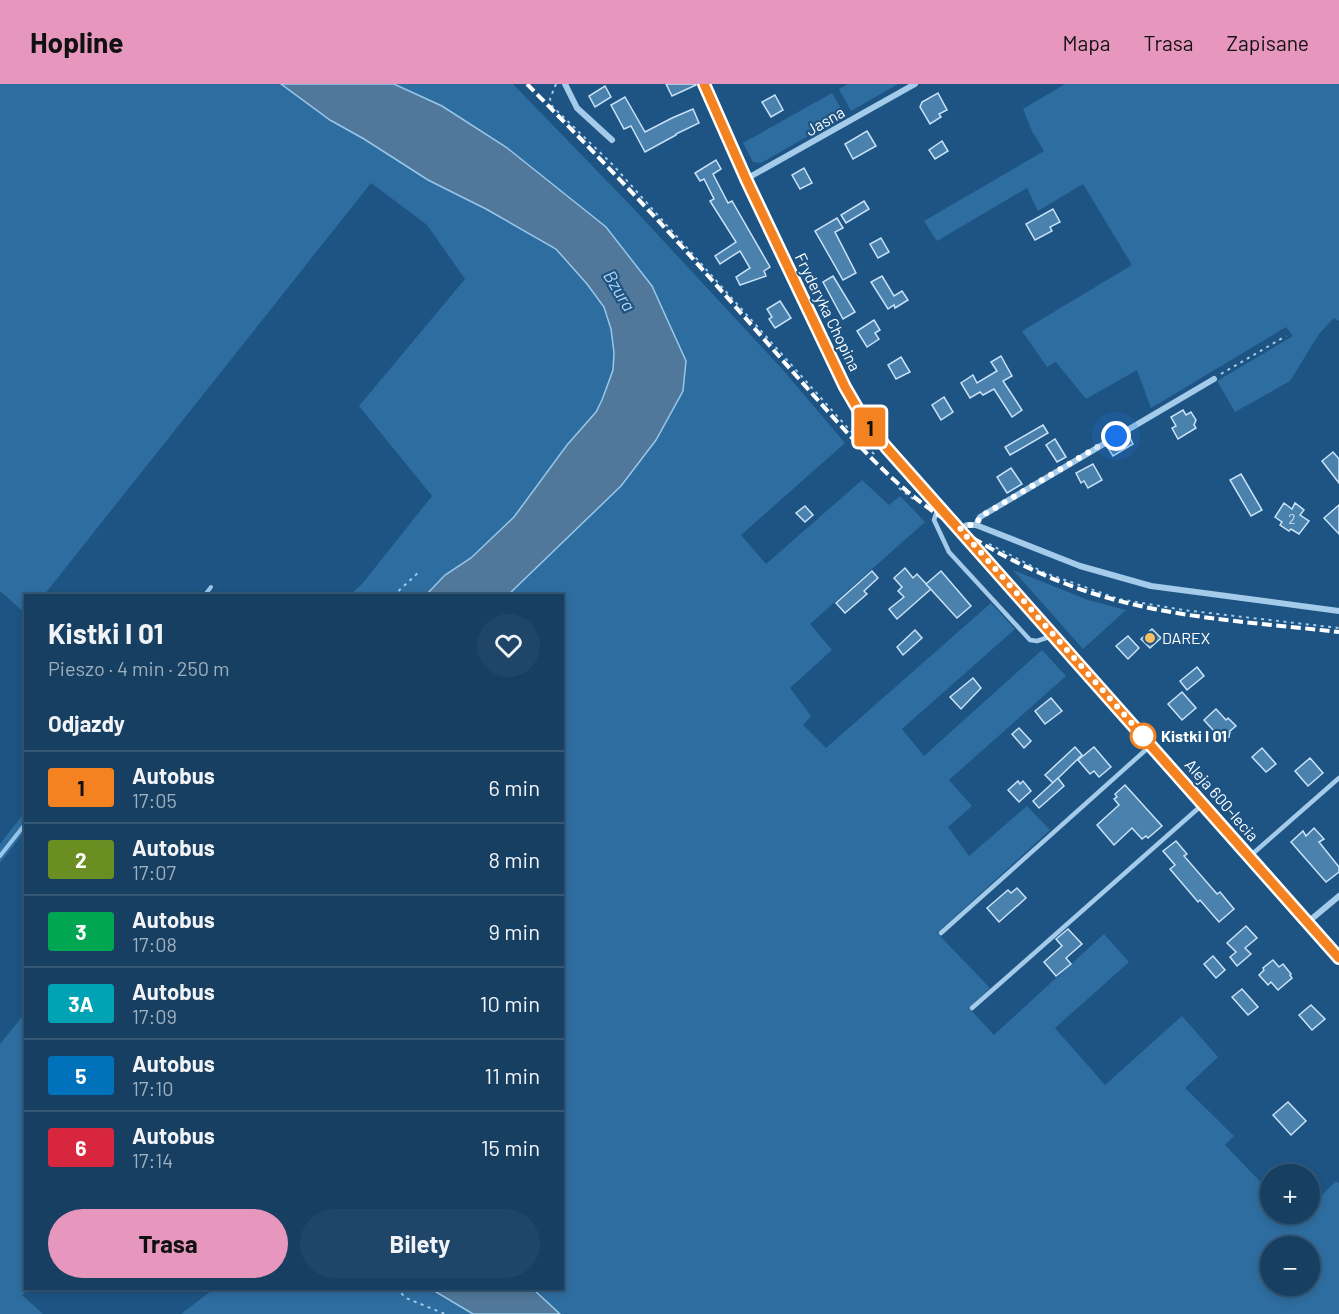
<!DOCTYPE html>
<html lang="pl">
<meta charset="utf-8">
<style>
body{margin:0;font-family:Barlow,sans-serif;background:#1f4668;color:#f1f3f6;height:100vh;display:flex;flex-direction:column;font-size:22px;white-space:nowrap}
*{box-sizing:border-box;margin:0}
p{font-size:20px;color:#9eafbe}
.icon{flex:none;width:33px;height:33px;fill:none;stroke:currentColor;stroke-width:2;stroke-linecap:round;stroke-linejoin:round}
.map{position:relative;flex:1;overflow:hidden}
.drawer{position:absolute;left:24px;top:510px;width:540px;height:696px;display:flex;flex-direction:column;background:#163f62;border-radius:0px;box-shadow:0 3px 9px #0003,0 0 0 2px #355877}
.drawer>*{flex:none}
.badge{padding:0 12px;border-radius:4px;font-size:21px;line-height:39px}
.fabs{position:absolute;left:1260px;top:1080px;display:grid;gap:12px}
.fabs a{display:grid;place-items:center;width:60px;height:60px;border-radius:50%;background:#163f62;box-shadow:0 3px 9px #0003,0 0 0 2px #355877;font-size:30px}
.you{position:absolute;width:30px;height:30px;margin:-15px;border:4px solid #fff;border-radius:50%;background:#1a73e8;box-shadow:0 0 0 9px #1a73e833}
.map>.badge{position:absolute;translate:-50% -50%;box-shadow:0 0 0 3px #fff}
h2{padding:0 24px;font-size:22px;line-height:54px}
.round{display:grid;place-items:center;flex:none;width:63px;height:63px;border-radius:32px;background:#1f4668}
.headline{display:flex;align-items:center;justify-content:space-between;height:102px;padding:0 24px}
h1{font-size:28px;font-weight:700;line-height:45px}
.primary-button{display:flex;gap:12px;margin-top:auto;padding:12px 24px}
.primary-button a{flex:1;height:69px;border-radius:36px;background:#e797bd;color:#111;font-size:24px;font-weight:700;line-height:69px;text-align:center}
.primary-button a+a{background:#1f4668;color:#f1f3f6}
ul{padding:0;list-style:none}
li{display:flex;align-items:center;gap:18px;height:72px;padding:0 24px;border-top:2px solid #355877}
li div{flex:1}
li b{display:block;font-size:22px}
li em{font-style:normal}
li .badge{min-width:66px;font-weight:700;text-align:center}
header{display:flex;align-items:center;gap:36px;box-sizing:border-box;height:84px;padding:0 30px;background:#e797bd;color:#111}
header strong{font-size:28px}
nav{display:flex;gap:33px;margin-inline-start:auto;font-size:21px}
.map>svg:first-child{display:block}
</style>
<header>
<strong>Hopline</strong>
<nav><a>Mapa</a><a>Trasa</a><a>Zapisane</a></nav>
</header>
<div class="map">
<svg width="1339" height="1230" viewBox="0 0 1339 1230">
<rect width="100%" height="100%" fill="#1e5483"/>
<g fill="#2e6d9f" fill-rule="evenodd">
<polygon points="0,0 281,0 330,36 364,55 428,96 486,125 556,165 587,200 604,223 611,245 614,269 613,286 602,316 596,328 567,361 514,433 471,474 445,491 426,511 350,511 362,500 432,412 359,322 465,195 427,141 371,99 44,511 26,512 25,529 0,507"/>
<path d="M394 0H513L634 125 783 286 845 359 741 451 766 480 862 396 889 421 900 412 925 438 810 540 832 566 790 604 811 632 803 641 826 664 991 519 1015 545 902 645 924 672 1042 566 1066 592 949 696 972 722 948 743 969 772 1027 722 1050 746 937 849 990 904 969 924 994 951 1104 850 1129 878 1055 944 1105 1001 1182 932 1218 973 1185 1004 1234 1052 1225 1061 1270 1108V1130H1294L1298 1133 1302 1130H1310V1123L1336 1097 1339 1099V1230H560L533 1205 562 1204V512L508 511 621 402 656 356 683 307 686 277 652 202 606 143 506 63 442 22ZM1270 1162H1310V1202H1270Z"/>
<polygon points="848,0 898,0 851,27 839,5"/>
<polygon points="1065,0 1339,0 1339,237 1334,234 1319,250 1290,297 1235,328 1217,297 1293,252 1286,243 1151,324 1137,286 1086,315 1056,278 1047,283 1022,247 1132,181 1083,100 1038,127 1027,104 937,157 924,137 1044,67 1032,47 1023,25"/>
<polygon points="832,9 845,31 761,79 753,78 743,59"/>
<polygon points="1013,486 1088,516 1126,526 1083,565"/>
<polygon points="25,728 25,747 0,779 0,760"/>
<polygon points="25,929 26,1204 28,1205 22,1211 43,1230 0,1230 0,960"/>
<polygon points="215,1204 431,1205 473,1230 181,1230"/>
</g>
<g fill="#51789a" stroke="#98c7eb" stroke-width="1.5">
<polygon points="281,0 394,0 442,22 506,63 606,143 652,202 686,277 683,307 656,356 621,402 508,511 426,511 445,491 471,474 514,433 567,361 596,328 602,316 613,286 614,269 611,245 604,223 587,200 556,165 486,125 428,96 364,55 330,36"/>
<polygon points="431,1205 533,1205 560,1230 473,1230"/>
</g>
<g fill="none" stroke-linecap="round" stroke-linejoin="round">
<g stroke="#98c7eb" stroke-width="4">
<polyline points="204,512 211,503"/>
<polyline points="0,772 26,739"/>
</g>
</g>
<g fill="#4a81ad" stroke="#c9e2f7" stroke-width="1.5">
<polygon points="666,0 696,0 696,1 672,12"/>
<polygon points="605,2 611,13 595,23 589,12"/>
<polygon points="938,9 947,26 939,30 941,33 930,40 920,23 922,18"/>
<polygon points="775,11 783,26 771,33 762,18"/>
<polygon points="625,13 645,48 672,34 693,25 699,39 676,50 676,51 645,68 631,42 624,45 611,21"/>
<polygon points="867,47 876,62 853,75 845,60"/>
<polygon points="942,57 948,67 935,75 929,66"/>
<polygon points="716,76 721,85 713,90 728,119 732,117 770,183 764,187 766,192 740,201 736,193 750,184 740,167 720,180 715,172 736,158 710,117 714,115 704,95 700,97 695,89"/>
<polygon points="804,84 812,99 800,105 792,91"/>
<polygon points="864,117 869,125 846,139 841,131"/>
<polygon points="1053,125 1060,138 1050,143 1052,147 1035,156 1026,140"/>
<polygon points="837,134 843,144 835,148 856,189 843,196 815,147"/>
<polygon points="881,154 889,168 878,174 870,160"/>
<polygon points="833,192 855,228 843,235 823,198"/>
<polygon points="882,192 894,212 902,207 908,216 895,224 894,221 888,225 871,198"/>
<polygon points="780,217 791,234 775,244 769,235 772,233 767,225"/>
<polygon points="874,236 880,246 875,249 879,255 867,263 857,247"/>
<polygon points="1001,272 1012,292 1003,297 1022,326 1012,333 994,305 983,311 980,308 970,314 961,299 973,291 977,299 997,287 991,278"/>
<polygon points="901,273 910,288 896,295 888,281"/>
<polygon points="944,313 953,328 941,336 932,321"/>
<polygon points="1183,326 1186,331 1191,328 1196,336 1194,341 1196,344 1178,355 1172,344 1176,342 1171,333"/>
<polygon points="1043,341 1048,349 1010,371 1005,363"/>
<polygon points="1129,352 1133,360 1113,372 1108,364"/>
<polygon points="1055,355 1066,373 1057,378 1046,361"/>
<polygon points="1333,368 1339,375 1339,399 1322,377"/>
<polygon points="1093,380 1102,396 1088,404 1084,397 1081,399 1076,389"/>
<polygon points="1011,384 1022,400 1007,409 997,393"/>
<polygon points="1241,390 1262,426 1251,432 1230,396"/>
<polygon points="1284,419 1292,425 1295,419 1304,426 1300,431 1309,437 1299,450 1291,445 1289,447 1280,441 1282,438 1275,433"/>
<polygon points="1339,421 1339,450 1324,434"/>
<polygon points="805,422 813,431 805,438 796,429"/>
<polygon points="905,484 913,494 917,490 931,505 897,535 889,525 904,513 898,507 902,503 894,494"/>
<polygon points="872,487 878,494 864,507 867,510 845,529 836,519"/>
<polygon points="941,487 971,522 957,534 926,500"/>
<polygon points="1152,545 1161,554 1150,564 1141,555"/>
<polygon points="915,546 922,554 903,571 897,563"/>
<polygon points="1128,552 1139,564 1128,575 1116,562"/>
<polygon points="1197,583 1204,592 1187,606 1180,597"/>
<polygon points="973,594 981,604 961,625 950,613"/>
<polygon points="1182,608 1196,624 1182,636 1168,620"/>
<polygon points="1051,614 1062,627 1045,640 1035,627"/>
<polygon points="1216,625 1226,636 1228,634 1236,642 1230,647 1229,653 1224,652 1221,655 1204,636"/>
<polygon points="1019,644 1031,657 1024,664 1012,650"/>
<polygon points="1075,663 1082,671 1053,699 1045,691"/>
<polygon points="1094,663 1111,683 1099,693 1094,687 1090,690 1078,676"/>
<polygon points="1262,664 1276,680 1266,688 1252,673"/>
<polygon points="1310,674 1323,689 1308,702 1295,687"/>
<polygon points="1058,694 1064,702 1039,724 1033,717"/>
<polygon points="1018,697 1020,700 1023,697 1031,707 1019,718 1008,706"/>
<polygon points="1125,701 1162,742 1148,754 1146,752 1142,755 1132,744 1114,761 1097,741 1119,721 1114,715 1117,713 1115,710"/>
<polygon points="1314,744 1324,755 1319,758 1339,783 1339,788 1326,798 1291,758 1303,747 1306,752"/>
<polygon points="1176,757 1187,770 1184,772 1217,810 1220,808 1234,825 1219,838 1200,816 1198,818 1170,785 1175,781 1163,767"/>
<polygon points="1017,804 1026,814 999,838 987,824 1008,806 1011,809"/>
<polygon points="1246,842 1257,854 1245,864 1251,870 1237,882 1230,873 1236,868 1227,859"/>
<polygon points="1068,845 1082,860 1066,874 1071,880 1056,892 1044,878 1062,862 1056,855"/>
<polygon points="1213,872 1225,886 1216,894 1204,880"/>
<polygon points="1273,876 1279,883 1283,880 1291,890 1290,891 1292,894 1278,906 1271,898 1268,901 1259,891 1264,886 1263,884"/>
<polygon points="1242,905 1258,923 1248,931 1232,913"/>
<polygon points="1311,921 1325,935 1312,946 1299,931"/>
<polygon points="1288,1018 1306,1037 1291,1051 1273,1031"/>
</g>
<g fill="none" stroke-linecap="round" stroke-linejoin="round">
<g stroke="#a4cbe9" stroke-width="2" stroke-dasharray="3 4.5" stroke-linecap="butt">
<polyline points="556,0 550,15 552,22 613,81 846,342 877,373"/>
<polyline points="1221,290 1286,252"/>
<polyline points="899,404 917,418"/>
<polyline points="989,460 1045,489 1119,515 1183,526 1339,544"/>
<polyline points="393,512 420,487"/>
<polyline points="396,1204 406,1214 445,1230"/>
</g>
<g stroke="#a4cbe9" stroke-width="4.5">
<polyline points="938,424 934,436 949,468 1030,556 1037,557 1052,552"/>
<polyline points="1249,773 1339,694"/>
<polyline points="941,849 1149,663"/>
<polyline points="972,924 1202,721"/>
</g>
<g stroke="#a4cbe9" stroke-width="6">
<polyline points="565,0 577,24 612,56"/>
<polyline points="746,95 915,0"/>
<polyline points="976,441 980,433 1214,295"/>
<polyline points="960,445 967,441 976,441 1080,482 1151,502 1339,527"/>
<polyline points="1308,838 1339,812"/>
</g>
<polyline stroke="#d0e5f7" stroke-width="12" points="704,0 746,95 845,303 863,334 886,363 1339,874"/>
<path stroke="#fff" stroke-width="4" stroke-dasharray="10 4.5" stroke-linecap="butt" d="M527 0C589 63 651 127 710 194 743 231 775 268 808 305 840 341 871 377 908 408 958 449 1016 482 1077 504 1160 534 1252 538 1339 548"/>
</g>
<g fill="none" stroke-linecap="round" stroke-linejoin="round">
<defs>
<polyline id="line" points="704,0 746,95 845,303 863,334 886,363 1339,874"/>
</defs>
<use href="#line" stroke="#fff" stroke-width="14"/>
<use href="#line" stroke="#f58220" stroke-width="9"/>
<polyline stroke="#fff" stroke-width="6" stroke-dasharray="0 10.8" points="1116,352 980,433 976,441 968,441 960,445 1144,653 1143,652"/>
</g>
<circle fill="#f8be64" stroke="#1e5483" stroke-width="2" cx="1150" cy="554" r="6"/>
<circle fill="#fff" stroke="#f58220" stroke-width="3" cx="1143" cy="652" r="12"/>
<g text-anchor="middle" stroke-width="4.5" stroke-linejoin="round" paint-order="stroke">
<g font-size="14" fill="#d2e0ea">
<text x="1292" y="440">2</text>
</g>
<g font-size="16" fill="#fff" stroke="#1e5483">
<text transform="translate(825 37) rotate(-30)" y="6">Jasna</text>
<text transform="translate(828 228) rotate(64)" y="6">Fryderyka Chopina</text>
<text transform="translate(1222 716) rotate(49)" y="6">Aleja 600-lecia</text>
</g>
<g font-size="16" fill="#fff" stroke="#1e5483" text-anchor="start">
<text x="1162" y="560">DAREX</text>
</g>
<g font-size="16" font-weight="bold" fill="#fff" stroke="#1e5483" text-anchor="start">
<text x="1161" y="658">Kistki I 01</text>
</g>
<g font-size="18" font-style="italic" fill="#b0d4f1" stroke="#1e5483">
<text transform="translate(619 207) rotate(59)" y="6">Bzura</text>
</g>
</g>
</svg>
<div class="fabs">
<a>+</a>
<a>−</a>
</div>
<div class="you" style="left:1116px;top:352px"></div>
<b class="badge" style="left:870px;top:343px;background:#f58220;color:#111">1</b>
<section class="drawer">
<div class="headline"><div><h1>Kistki I 01</h1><p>Pieszo · 4 min · 250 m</p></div><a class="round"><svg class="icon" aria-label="heart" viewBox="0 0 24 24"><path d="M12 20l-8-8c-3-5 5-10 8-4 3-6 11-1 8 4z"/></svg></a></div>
<h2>Odjazdy</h2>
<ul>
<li><span class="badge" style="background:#f58220;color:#111">1</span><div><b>Autobus</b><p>17:05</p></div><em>6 min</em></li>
<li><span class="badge" style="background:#6b8e23;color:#fff">2</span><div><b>Autobus</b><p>17:07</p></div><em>8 min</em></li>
<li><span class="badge" style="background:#00a651;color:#fff">3</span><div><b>Autobus</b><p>17:08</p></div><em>9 min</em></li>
<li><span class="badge" style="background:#00a3b4;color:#fff">3A</span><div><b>Autobus</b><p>17:09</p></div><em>10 min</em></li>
<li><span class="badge" style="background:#0072bc;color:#fff">5</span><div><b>Autobus</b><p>17:10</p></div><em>11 min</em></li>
<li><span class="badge" style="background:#d7263d;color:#fff">6</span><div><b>Autobus</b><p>17:14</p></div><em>15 min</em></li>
</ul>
<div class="primary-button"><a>Trasa</a><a>Bilety</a></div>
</section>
</div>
